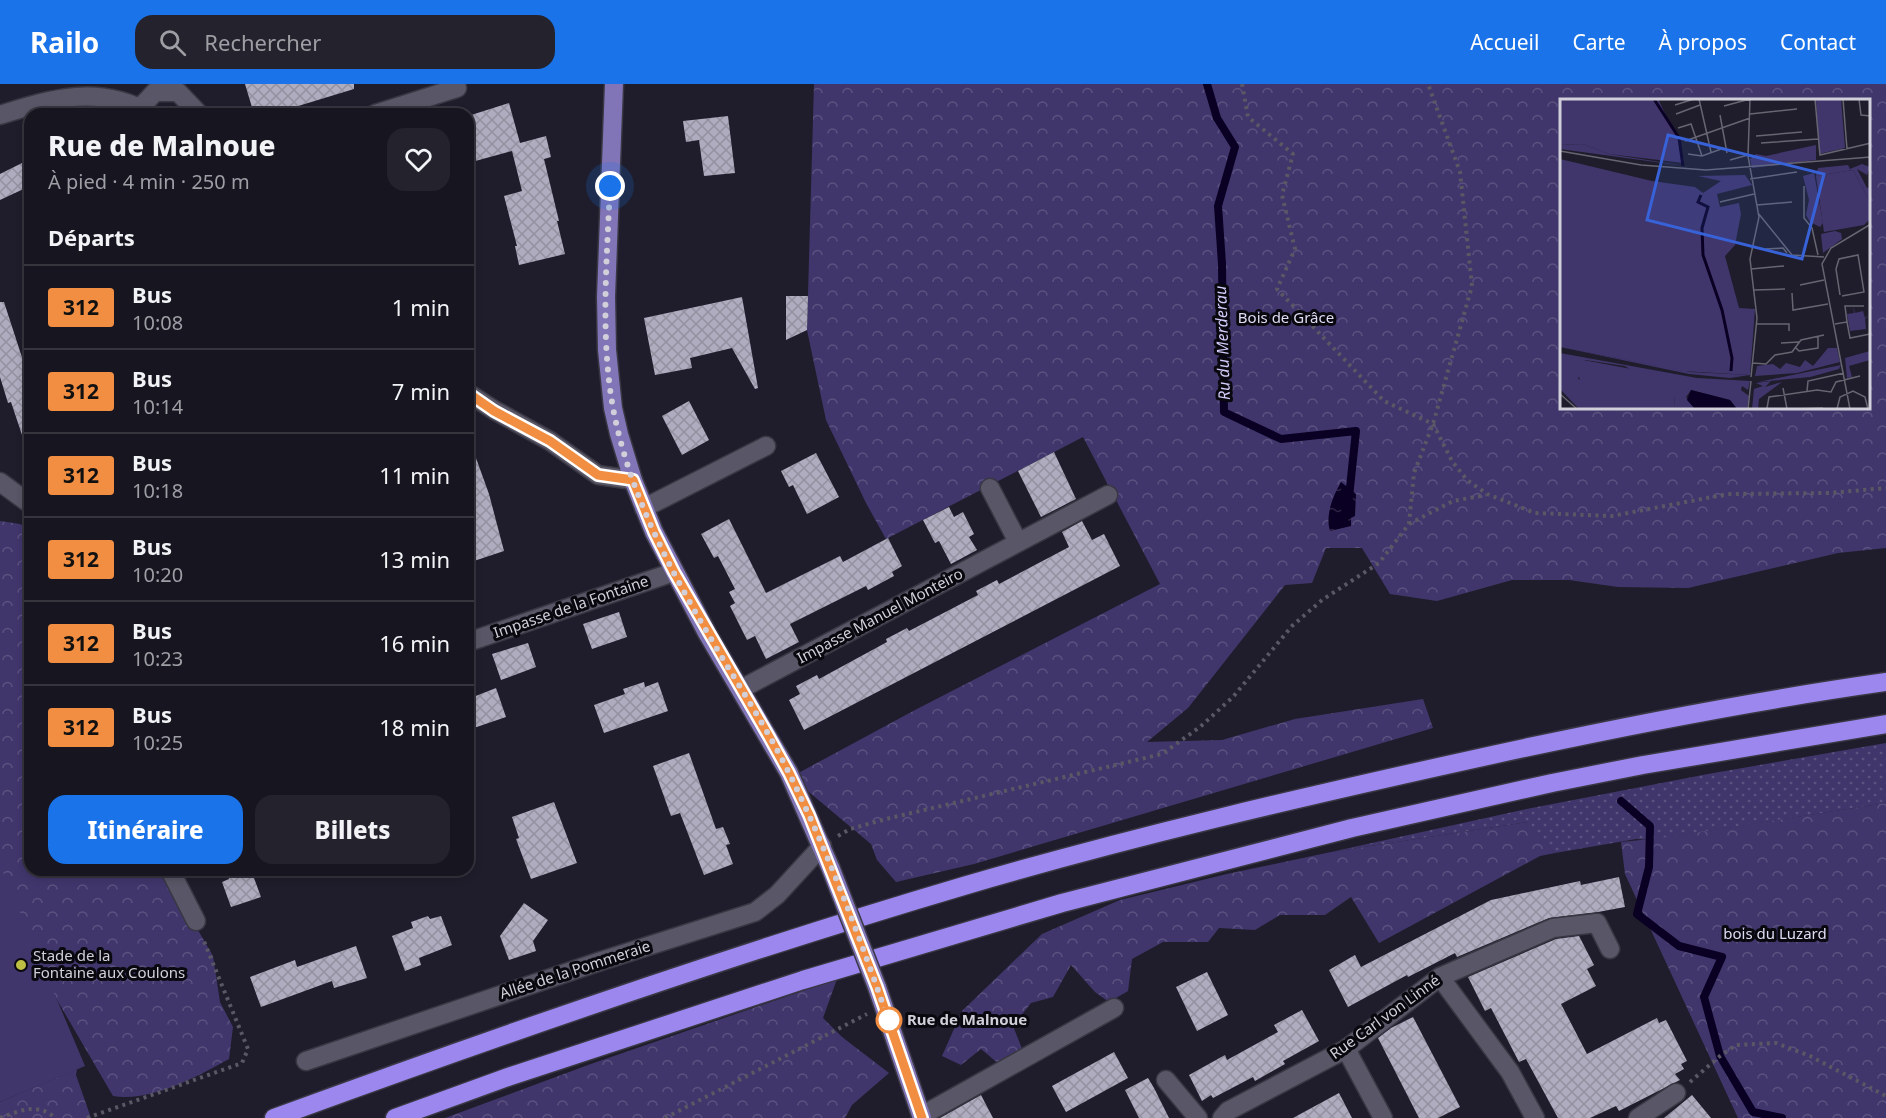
<!DOCTYPE html>
<html lang="fr">
<meta charset="utf-8">
<style>
body{margin:0;font-family:"Noto Sans",sans-serif;background:#24232d;color:#f1f3f6;height:100vh;display:flex;flex-direction:column;font-size:22px;white-space:nowrap}
*{box-sizing:border-box;margin:0}
p{font-size:20px;color:#9e9fa5}
.icon{flex:none;width:33px;height:33px;fill:none;stroke:currentColor;stroke-width:2;stroke-linecap:round;stroke-linejoin:round}
.map{position:relative;flex:1;overflow:hidden}
.drawer{position:absolute;left:24px;top:24px;width:450px;height:768px;display:flex;flex-direction:column;background:#171620;border-radius:18px;box-shadow:0 3px 9px #0003,0 0 0 2px #36353e}
.drawer>*{flex:none}
.badge{padding:0 12px;border-radius:4px;font-size:21px;line-height:39px}
.you{position:absolute;width:30px;height:30px;margin:-15px;border:4px solid #fff;border-radius:50%;background:#1a73e8;box-shadow:0 0 0 9px #1a73e833}
.map>.badge{position:absolute;translate:-50% -50%;box-shadow:0 0 0 3px #fff}
h2{padding:0 24px;font-size:22px;line-height:54px}
.round{display:grid;place-items:center;flex:none;width:63px;height:63px;border-radius:18px;background:#24232d}
.headline{display:flex;align-items:center;justify-content:space-between;height:102px;padding:0 24px}
h1{font-size:28px;font-weight:800;line-height:45px}
.cta{display:flex;gap:12px;margin-top:auto;padding:12px 24px}
.cta a{flex:1;height:69px;border-radius:18px;background:#1a73e8;color:#fff;font-size:24px;font-weight:800;line-height:69px;text-align:center}
.cta a+a{background:#24232d;color:#f1f3f6}
ul{padding:0;list-style:none}
li{display:flex;align-items:center;gap:18px;height:84px;padding:0 24px;border-top:2px solid #36353e}
li div{flex:1}
li b{display:block;font-size:22px}
li em{font-style:normal}
li .badge{min-width:66px;font-weight:700;text-align:center}
header{display:flex;align-items:center;gap:36px;box-sizing:border-box;height:84px;padding:0 30px;background:#1a73e8;color:#fff}
header strong{font-size:28px}
nav{display:flex;gap:33px;margin-inline-start:auto;font-size:21px}
.search{width:420px;height:54px;background:#24232d;display:flex;align-items:center;gap:15px;box-sizing:border-box;padding:0 21px;border-radius:18px;color:#9e9fa5;font-size:22px}
.map>svg:first-child{display:block}
</style>
<header>
<strong>Railo</strong>
<div class="search"><svg class="icon" aria-label="search" viewBox="0 0 24 24"><circle cx="10" cy="10" r="6"/><path d="M15 15l6 6"/></svg>Rechercher</div>
<nav><a>Accueil</a><a>Carte</a><a>À propos</a><a>Contact</a></nav>
</header>
<div class="map">
<svg width="1886" height="1034" viewBox="0 0 1886 1034">
<defs>
<pattern id="grass-dots" width="8" height="8" patternUnits="userSpaceOnUse" patternTransform="scale(1.5)"><rect width="8" height="8" fill="#41366c"/><path d="M2 2h.1M6 6h.1" fill="none" stroke="#5b5280" stroke-width="1.8" stroke-linecap="round"/></pattern>
<pattern id="forest-crowns" width="20" height="18" patternUnits="userSpaceOnUse" patternTransform="scale(1.5)"><rect width="20" height="18" fill="#41366c"/><path d="M2 6a3 3 0 1 1 6 0M12 15a3 3 0 1 1 6 0" fill="none" stroke="#5b5280"/></pattern>
<pattern id="water-ripples" width="26" height="14" patternUnits="userSpaceOnUse" patternTransform="scale(1.5)"><rect width="26" height="14" fill="#0a0023"/><path d="M2 4q2-2 4 0t4 0M15 11q2-2 4 0t4 0" fill="none" stroke="#2d2442"/></pattern>
<pattern id="building-cross-hatch" width="8" height="8" patternUnits="userSpaceOnUse" patternTransform="scale(1.5)"><rect width="8" height="8" fill="#afacbf"/><path d="M0 0l8 8M0 8l8-8" fill="none" stroke="#9390a0"/></pattern>
</defs>
<rect width="100%" height="100%" fill="#1f1d2b"/>
<polygon fill="url(#grass-dots)" points="1886,659 1886,719 1651,756 1636,755 1555,769 1527,738 1331,768 1522,726 1708,690"/>
<g fill="url(#forest-crowns)" fill-rule="evenodd">
<path d="M814 0H1886V464L1838 469 1688 504 1618 503 1569 496H1512L1437 517 1390 510 1362 464H1326L1312 499 1285 501 1188 624 1147 658 1222 656 1295 635 1423 615 1433 644 974 780 896 798 877 776 871 760 791 693 915 626 1160 500 1083 353 886 455 866 419 826 336 807 246ZM1562 16H1870V324H1562Z"/>
<path d="M0 437 20 440 30 446V786H163L213 872 220 918 233 943 229 975C196 993 152 1018 113 1012L46 897 0 798Z"/>
<polygon points="1886,719 1886,1034 1738,1034 1625,790 1621,758 1661,754"/>
<polygon points="1528,738 1555,769 1540,772 1379,859 1351,813 1325,831 1280,831 1255,846 1219,844 1208,858 1163,858 1132,875 1128,907 1109,918 1095,908 1071,881 1053,913 1031,919 1013,942 1026,975 1005,985 981,965 961,981 942,972 962,927 1042,850 1120,816 1227,790 1331,768"/>
<polygon points="837,895 823,934 842,953 889,989 852,1021 845,1034 445,1034 588,981"/>
<polygon points="77,985 76,991 91,1034 0,1034 0,1018"/>
</g>
<polygon fill="#41366c" points="0,781 85,982 0,1018"/>
<path fill="url(#water-ripples)" d="M1341 398 1356 410 1355 432 1351 434V442L1330 447C1325 431 1333 412 1341 398Z"/>
<g fill="none" stroke-linecap="round" stroke-linejoin="round">
<g stroke="#0a0023" stroke-width="8">
<polyline points="1207,0 1217,34 1235,63 1218,122 1222,180 1224,328 1281,355 1356,347 1349,413"/>
<polyline points="1621,717 1650,742 1649,783 1637,830 1679,862 1722,873 1704,913 1720,972 1753,1028 1782,1034"/>
</g>
</g>
<g fill="url(#building-cross-hatch)">
<polygon points="245,0 354,0 354,5 272,30 254,30"/>
<polygon points="509,19 520,59 546,52 551,73 544,75 559,137 557,137 565,170 519,181 515,162 517,162 504,112 522,107 512,67 468,79 468,32"/>
<polygon points="728,32 735,89 704,92 699,56 686,58 683,37"/>
<polygon points="30,75 30,102 0,116 0,90"/>
<polygon points="786,212 808,212 807,246 786,256"/>
<polygon points="742,213 758,304 755,305 732,264 690,274 692,284 655,291 644,234"/>
<polygon points="0,218 4,218 30,298 30,362 26,363 11,318 8,319 0,293"/>
<polygon points="689,317 709,356 682,371 662,332"/>
<polygon points="468,363 472,363 489,410 504,467 468,479"/>
<polygon points="1054,368 1076,415 1041,433 1018,387"/>
<polygon points="816,369 839,413 807,430 793,401 789,403 781,387"/>
<polygon points="949,423 954,433 963,428 974,450 969,453 977,466 951,480 939,457 935,459 923,436"/>
<polygon points="729,435 766,509 840,472 843,478 888,454 902,482 892,488 894,492 868,506 866,502 790,540 799,558 766,575 755,552 747,556 730,522 735,519 729,508 735,505 718,472 714,474 701,450"/>
<polygon points="1082,437 1092,456 1104,450 1120,482 804,646 789,616 800,610 796,602 817,591 819,595 887,558 886,555 907,544 909,547 978,511 976,507 997,496 999,500 1069,463 1062,448"/>
<polygon points="619,528 627,553 592,565 583,540"/>
<polygon points="528,559 536,583 501,596 492,570"/>
<polygon points="644,598 645,603 658,598 668,627 604,649 594,621 625,610 623,605"/>
<polygon points="496,604 506,633 468,646 468,615"/>
<polygon points="689,669 716,745 723,743 730,760 726,761 733,780 704,791 680,729 671,732 653,682"/>
<polygon points="554,718 577,779 531,795 516,755 519,754 512,733"/>
<polygon points="226,786 251,786 261,813 231,823 222,798 229,795"/>
<polygon points="1619,793 1625,823 1598,828 1549,834 1457,873 1455,869 1408,893 1407,891 1348,923 1329,886 1355,871 1361,883 1491,816 1580,797 1581,801"/>
<polygon points="524,819 548,836 533,857 536,867 509,876 500,852"/>
<polygon points="428,832 430,835 441,832 452,861 419,874 421,881 405,887 392,852 413,844 411,838"/>
<polygon points="1579,852 1594,881 1587,885 1596,902 1561,920 1587,970 1657,934 1659,939 1666,936 1687,977 1681,980 1684,985 1675,990 1680,996 1619,1027 1616,1022 1590,1034 1558,1034 1526,975 1519,978 1491,924 1485,927 1468,893 1556,855"/>
<polygon points="356,862 367,894 334,904 332,897 261,923 250,893 295,876 297,883"/>
<polygon points="1207,888 1228,931 1197,947 1176,903"/>
<polygon points="1302,926 1319,957 1283,977 1285,980 1255,997 1253,993 1213,1014 1211,1011 1202,1017 1189,991 1225,971 1227,976 1278,948 1274,941"/>
<polygon points="1413,933 1460,1023 1438,1034 1419,1034 1378,954 1391,944"/>
<polygon points="1114,968 1128,994 1066,1028 1052,1002"/>
<polygon points="1148,994 1154,1004 1169,1034 1139,1034 1125,1006"/>
<polygon points="1339,1009 1352,1034 1293,1034"/>
<polygon points="981,1011 993,1034 940,1034"/>
<polygon points="1692,1011 1711,1034 1664,1034"/>
</g>
<g fill="none" stroke-linecap="round" stroke-linejoin="round">
<defs>
<g id="minor">
<polyline points="140,24 155,8 178,8 199,30"/>
<polyline points="375,30 457,4"/>
<path d="M0 31C53 14 100 0 151 30"/>
<polyline points="468,309 494,326 550,357 598,391 633,396"/>
<polyline points="0,398 30,420"/>
<polyline points="990,404 1018,458"/>
<polyline points="644,424 766,362"/>
<polyline points="468,558 674,488"/>
<polyline points="741,605 1108,411"/>
<polyline points="170,786 196,837"/>
<polyline points="1440,893 1510,988 1535,1034"/>
<polyline points="1346,965 1383,1034"/>
<polyline points="306,977 601,877 755,828 777,811 822,762"/>
<polyline points="1166,996 1198,1034"/>
<polyline points="921,1032 1114,924"/>
<polyline points="1222,1034 1228,1027 1346,965 1440,893 1553,844 1597,839 1610,865"/>
<polyline points="1638,1034 1676,1009"/>
</g>
<g id="major">
<polyline points="614,0 606,213 607,266 613,324 619,350 633,396 654,448 707,549 789,689 831,785"/>
<polyline points="877,903 922,1034"/>
</g>
<g id="highway">
<path d="M274 1034C503 950 733 870 967 801 1131 753 1298 714 1465 677 1604 646 1745 618 1886 598"/>
<polyline points="395,1034 508,993 803,896 1062,819 1352,744 1552,699 1643,681 1886,640"/>
</g>
</defs>
<use href="#minor" stroke="#393743" stroke-width="21"/>
<use href="#major" stroke="#393743" stroke-width="21"/>
<use href="#highway" stroke="#393743" stroke-width="21"/>
<g stroke="#5a5865" stroke-width="4" stroke-dasharray="3 4.5" stroke-linecap="butt">
<polyline points="1242,0 1248,33 1293,70 1282,111 1295,165 1277,205 1384,317 1433,340 1452,377 1467,396 1487,410 1535,429 1612,432 1728,410 1829,409 1886,404"/>
<polyline points="1409,440 1453,417 1486,411"/>
<polyline points="838,752 850,745 890,734 1162,670 1200,643 1233,613 1292,542 1322,516 1379,479 1409,440 1414,389 1433,340 1472,202 1460,88 1428,0"/>
<polyline points="1690,998 1720,972 1736,961 1776,959 1810,972 1886,1012"/>
<path d="M0 1034C18 1027 39 1018 55 1034"/>
<polyline points="87,1034 242,979 248,965 203,855"/>
<polyline points="665,1034 867,930"/>
</g>
<use href="#minor" stroke="#595767" stroke-width="18"/>
<use href="#major" stroke="#8174b7" stroke-width="18"/>
<use href="#highway" stroke="#9b87ed" stroke-width="18"/>
<defs>
<polyline id="major-bridge" points="831,785 877,903"/>
</defs>
<use href="#major-bridge" stroke="#393743" stroke-width="21" stroke-linecap="butt"/>
<use href="#major-bridge" stroke="#8174b7" stroke-width="18"/>
</g>
<g fill="none" stroke-linecap="round" stroke-linejoin="round">
<defs>
<polyline id="line" points="468,309 494,327 550,357 598,391 633,396 654,448 674,488 768,651 789,689 809,731 877,903 922,1034"/>
</defs>
<use href="#line" stroke="#fff" stroke-width="14"/>
<use href="#line" stroke="#f28e42" stroke-width="9"/>
<path stroke="#d1d0da" stroke-width="6" stroke-dasharray="0 10.8" d="M610 102C607 176 600 251 613 324 628 404 666 479 707 548 734 595 765 640 789 689 829 770 861 856 890 941L889 936"/>
</g>
<circle fill="#bcbf44" stroke="#09080e" stroke-width="2" cx="21" cy="881" r="6"/>
<circle fill="#fff" stroke="#f28e42" stroke-width="3" cx="889" cy="936" r="12"/>
<g text-anchor="middle" stroke-width="6" stroke-linejoin="round" paint-order="stroke">
<g font-size="15" fill="#dfdcf4" stroke="#09080e">
<text x="1286" y="239">Bois de Grâce</text>
<text x="1775" y="855">bois du Luzard</text>
</g>
<g font-size="15" fill="#d1d0da" stroke="#09080e">
<text transform="translate(571 523) rotate(-19)" y="5">Impasse de la Fontaine</text>
<text transform="translate(880 532) rotate(-28)" y="5">Impasse Manuel Monteiro</text>
<text transform="translate(575 886) rotate(-18)" y="5">Allée de la Pommeraie</text>
<text transform="translate(1385 933) rotate(-36)" y="5">Rue Carl von Linné</text>
</g>
<g font-size="15" fill="#d1d0da" stroke="#09080e" text-anchor="start">
<text x="33" y="877">Stade de la<tspan x="33" dy="17">Fontaine aux Coulons</tspan></text>
</g>
<g font-size="15" font-weight="bold" fill="#d1d0da" stroke="#09080e" text-anchor="start">
<text x="907" y="941">Rue de Malnoue</text>
</g>
<g font-size="16" font-style="italic" fill="#d3cdfc" stroke="#09080e">
<text transform="translate(1222 259) rotate(-92)" y="6">Ru du Merderau</text>
</g>
</g>
<g transform="translate(1560 15)">
<rect width="310" height="310" fill="#1f1d2b"/>
<path d="M23 45 49 55 132 68 0 50V46ZM275 132 281 134 282 140 263 154 261 135ZM0 248 131 273 190 276 170 279 129 275ZM310 252V261L289 267 292 278 287 279 285 259ZM0 254 137 279 190 282 188 291 182 287 181 291 189 297 187 310H177L170 301 131 291 126 298 135 310H115V300L65 267 25 261 18 280 24 281 26 289V310H19L0 290ZM281 266 279 270 250 278 198 283Z" fill="#41366c"/>
<path d="M0 0H98L114 33 120 38 124 64 49 55 23 45 0 46ZM256 0H281L285 49 259 55ZM256 46V61L192 69 190 60 196 55 206 57ZM0 60 92 82 135 88 143 94 161 82 138 77 185 76 192 86 157 95 160 108 179 104 181 115 175 146 165 157 179 209 195 210 190 276 123 272 0 248ZM302 65 310 68 307 76 297 70 307 89 310 88V103L293 71 256 77 258 69 288 66 290 70ZM254 74 263 124 260 128 250 123 246 116 249 101 243 77ZM293 207 295 214 303 212 305 219 310 216 305 220 306 230 290 232 287 215 294 214ZM268 249H277L280 263 237 274 195 277 197 267 213 265 220 270 226 264 240 268 245 261 253 267ZM23 261 114 278 115 310H26V289L16 274ZM211 282 205 288 222 283 199 300 198 310H192L194 290 203 287 196 284Z" fill="#41366c"/>
<path d="M293 71 310 103V120L304 126 264 133 256 77Z" fill="#41366c"/>
<path d="M131 291 170 301 177 310H135L127 301Z" fill="#0a0023"/>
<path fill="none" stroke="#0a0023" stroke-width="3" d="M94 0 119 39 123 67M141 96 138 103 148 108 142 129 143 156 162 211 172 259 171 272"/>
<path fill="none" stroke="#666571" stroke-width="1.5" d="M139 0 151 53M190 0 188 57 199 118 190 160 197 219 191 278M255 0 260 56 311 44M283 0 287 50M299 0 301 16 311 17M115 6 134 0M164 7 190 0M116 15 140 6M190 15 237 10M160 16 167 54M118 29 131 25 142 57M196 37 242 33M125 42 190 19M201 44 258 40M0 52 81 66 146 71 311 58M128 55 142 57 164 49M170 61 188 56M190 80 237 73M244 87V119L252 129 258 156M160 103 194 95M197 106 232 103M198 114 232 156 264 158M205 150 223 149 227 154M191 170 224 167M240 186 264 181M194 191 225 190M232 194 233 211 268 205M280 196 276 170 279 160 298 156 304 193 282 197M287 223 290 239 310 235M196 225H229V232M275 225 287 223 285 207H304M221 244 239 243M236 249 239 252 258 249V237M193 264 206 265 215 256 232 253 241 241 264 236M223 289 227 310M247 292 248 282 284 274M0 295 17 310M207 309 209 298 257 291 271 293 276 283 300 277M188 310 191 282M236 310 263 309M277 310 280 298 293 292 305 298 308 310M290 310 262 165 271 149 311 125"/>
<path fill="#3862d8" fill-opacity="0.15" stroke="#3862d8" stroke-width="3" d="M108 36 264 75 242 160 87 121Z"/>
<rect width="310" height="310" fill="none" stroke="#d1d0da" stroke-width="3"/>
</g>
</svg>
<div class="you" style="left:610px;top:102px"></div>
<section class="drawer">
<div class="headline"><div><h1>Rue de Malnoue</h1><p>À pied · 4 min · 250 m</p></div><a class="round"><svg class="icon" aria-label="heart" viewBox="0 0 24 24"><path d="M12 20l-8-8c-3-5 5-10 8-4 3-6 11-1 8 4z"/></svg></a></div>
<h2>Départs</h2>
<ul>
<li><span class="badge" style="background:#f28e42;color:#111">312</span><div><b>Bus</b><p>10:08</p></div><em>1 min</em></li>
<li><span class="badge" style="background:#f28e42;color:#111">312</span><div><b>Bus</b><p>10:14</p></div><em>7 min</em></li>
<li><span class="badge" style="background:#f28e42;color:#111">312</span><div><b>Bus</b><p>10:18</p></div><em>11 min</em></li>
<li><span class="badge" style="background:#f28e42;color:#111">312</span><div><b>Bus</b><p>10:20</p></div><em>13 min</em></li>
<li><span class="badge" style="background:#f28e42;color:#111">312</span><div><b>Bus</b><p>10:23</p></div><em>16 min</em></li>
<li><span class="badge" style="background:#f28e42;color:#111">312</span><div><b>Bus</b><p>10:25</p></div><em>18 min</em></li>
</ul>
<div class="cta"><a>Itinéraire</a><a>Billets</a></div>
</section>
</div>
